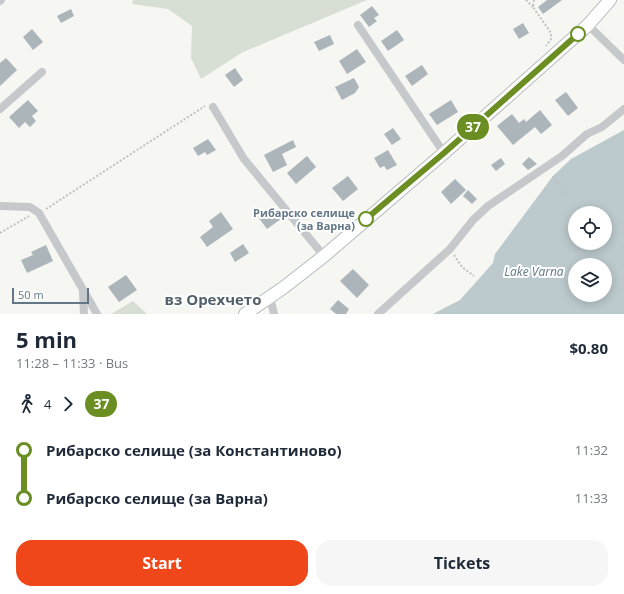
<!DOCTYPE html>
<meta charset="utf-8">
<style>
body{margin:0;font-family:"Open Sans",sans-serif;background:#f6f6f7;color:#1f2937;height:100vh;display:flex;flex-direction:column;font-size:15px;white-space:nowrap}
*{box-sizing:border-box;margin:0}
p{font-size:13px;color:#747a83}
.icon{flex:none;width:22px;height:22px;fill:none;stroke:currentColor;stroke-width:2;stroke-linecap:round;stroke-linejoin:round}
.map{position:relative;height:314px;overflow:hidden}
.details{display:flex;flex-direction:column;background:#fff;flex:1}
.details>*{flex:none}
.badge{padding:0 8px;border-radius:13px;font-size:14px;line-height:26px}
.buttons{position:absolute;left:568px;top:206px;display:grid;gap:8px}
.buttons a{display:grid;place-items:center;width:44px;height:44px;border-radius:50%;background:#fff;box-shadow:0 2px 10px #0003;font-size:20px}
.scale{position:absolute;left:12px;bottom:10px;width:77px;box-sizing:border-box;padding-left:4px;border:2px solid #637786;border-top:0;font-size:11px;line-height:14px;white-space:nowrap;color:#637786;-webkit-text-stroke:3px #fff;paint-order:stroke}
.map>.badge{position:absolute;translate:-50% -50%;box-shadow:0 0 0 2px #fff}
.legs{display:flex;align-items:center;gap:6px;height:44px;padding:0 16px;font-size:13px}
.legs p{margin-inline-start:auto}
.headline{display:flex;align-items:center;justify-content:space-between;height:68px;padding:0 16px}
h1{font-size:22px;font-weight:700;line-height:30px}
.cta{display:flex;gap:8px;margin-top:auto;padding:8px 16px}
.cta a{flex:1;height:46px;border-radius:16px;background:#ef471a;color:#fff;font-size:16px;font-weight:700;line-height:46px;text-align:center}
.cta a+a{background:#f6f6f7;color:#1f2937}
ul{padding:0 16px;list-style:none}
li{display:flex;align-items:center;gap:14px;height:48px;font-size:15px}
li i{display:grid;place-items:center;width:6px;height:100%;margin:0 5px;background:currentColor}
li i::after{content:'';width:10px;height:10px;margin:-5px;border:3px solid;border-radius:50%;background:#fff}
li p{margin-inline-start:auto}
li:first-child i{background:linear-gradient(#0000 50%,currentColor 0)}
li:last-child i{background:linear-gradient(currentColor 50%,#0000 0)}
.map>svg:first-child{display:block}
</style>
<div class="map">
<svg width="624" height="314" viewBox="0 0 624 314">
<rect width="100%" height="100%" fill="#f6f6f2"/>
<g fill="#d7ded3">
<polygon points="133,0 367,0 243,52 201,79 191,58 192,26 168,9 132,4"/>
<polygon points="133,301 147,314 111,314"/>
</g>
<path fill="#bcc9cd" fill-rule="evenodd" d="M624 130V314H433L460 300 493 263 495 254 553 176 571 159ZM575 213H605V243H575ZM575 265H605V295H575Z"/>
<g fill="#acb5ba">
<polygon points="547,0 562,0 543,14 538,7"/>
<polygon points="372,6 379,15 374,18 377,21 369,27 360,15"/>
<polygon points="71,9 74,16 61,23 57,16"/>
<polygon points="523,23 529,33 519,39 513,29"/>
<polygon points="32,29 43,42 33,50 23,37"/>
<polygon points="397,30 404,40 388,51 381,41"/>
<polygon points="330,35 334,44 319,51 314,42"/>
<polygon points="357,49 366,62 347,74 339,61"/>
<polygon points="6,58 17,70 0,86 0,63"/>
<polygon points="422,65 428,74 412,86 405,76"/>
<polygon points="235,68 243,80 234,87 225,75"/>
<polygon points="354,78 359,87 355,93 342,100 335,87"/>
<polygon points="566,92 578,108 568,116 555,100"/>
<polygon points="28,100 38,111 32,116 36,121 30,127 25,122 19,128 9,117"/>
<polygon points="451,100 458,112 437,125 429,114"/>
<polygon points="540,110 552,125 541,134 535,127 513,145 497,126 512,114 519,123 524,119 526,122"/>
<polygon points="393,128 401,139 392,145 384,134"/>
<polygon points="208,139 216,150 207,155 205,152 198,156 193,148"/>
<polygon points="293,140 296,147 282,154 287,165 273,172 264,155"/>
<polygon points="388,150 397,165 387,170 384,166 380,168 374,158"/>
<polygon points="307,156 316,167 296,184 287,173"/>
<polygon points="529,157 537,164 528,170 522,164"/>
<polygon points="501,158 505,164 496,171 491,165"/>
<polygon points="348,176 358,189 343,201 332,188"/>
<polygon points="455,179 466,190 451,204 441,192"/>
<polygon points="468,190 477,199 472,204 463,196"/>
<polygon points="272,206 281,219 267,229 258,217"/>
<polygon points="221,212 233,229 207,247 200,237 213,227 209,221"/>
<polygon points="243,244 249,253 235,262 230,253"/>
<polygon points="46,245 53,261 27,273 21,260 33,255 31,252"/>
<polygon points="353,269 369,285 357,298 340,281"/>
<polygon points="126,275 137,290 119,302 108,287"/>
<polygon points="338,300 349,309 346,314 336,314 330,309"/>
</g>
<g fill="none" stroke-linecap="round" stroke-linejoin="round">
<defs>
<polyline id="secondary" points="245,314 283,288 324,256 444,153 588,25 610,0"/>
</defs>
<use href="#secondary" stroke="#b5bbbf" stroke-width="14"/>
<g stroke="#bfc1c3" stroke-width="2" stroke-dasharray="2 2" stroke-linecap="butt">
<polyline points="526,0 533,7"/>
<polyline points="534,0 533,7 551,33 551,39 546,46"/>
<polyline points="553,176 568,195"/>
<polyline points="46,209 205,106"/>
<polyline points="0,233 29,216"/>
<polyline points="454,255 462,267 474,276"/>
</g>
<g stroke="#c5c9cc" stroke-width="8">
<polyline points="0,1 1,0"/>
<polyline points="358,25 444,153"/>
<polyline points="588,25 624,60"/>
<polyline points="213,107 244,159 324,256"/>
<polyline points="0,109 42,72"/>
<polyline points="0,206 30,207 39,213 97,314"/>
<polyline points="83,291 84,314"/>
<polyline points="270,297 274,314"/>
<polyline points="378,314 450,249 473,220 488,206 562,156 587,134 602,127 624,109"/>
</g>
<use href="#secondary" stroke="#fff" stroke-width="12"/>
</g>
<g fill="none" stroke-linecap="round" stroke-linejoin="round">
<defs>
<polyline id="line-1" points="366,219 444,153 578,34"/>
</defs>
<use href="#line-1" stroke="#fff" stroke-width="9"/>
<use href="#line-1" stroke="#6b8e23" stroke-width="6"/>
</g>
<g fill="#fff" stroke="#6b8e23" stroke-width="2">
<circle cx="578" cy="34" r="7"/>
<circle cx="366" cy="219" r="7"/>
</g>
<g text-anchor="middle" stroke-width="4" stroke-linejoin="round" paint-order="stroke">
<g font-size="11" font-weight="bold" fill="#637786" stroke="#fff" text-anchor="end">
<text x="355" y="217">Рибарско селище<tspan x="355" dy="13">(за Варна)</tspan></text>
</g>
<g font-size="12" font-style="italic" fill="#5f7a83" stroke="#fff">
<text x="534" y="276">Lake Varna</text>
</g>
<g font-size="15" font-weight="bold" fill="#52606a" stroke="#fff">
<text x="213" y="305">вз Орехчето</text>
</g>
</g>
</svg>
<div class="buttons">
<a><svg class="icon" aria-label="locate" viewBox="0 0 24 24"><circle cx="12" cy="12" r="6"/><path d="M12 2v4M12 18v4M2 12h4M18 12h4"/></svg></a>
<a><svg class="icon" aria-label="layers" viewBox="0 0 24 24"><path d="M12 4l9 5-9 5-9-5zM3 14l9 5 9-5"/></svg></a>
</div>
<div class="scale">50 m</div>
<b class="badge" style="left:473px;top:127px;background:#6b8e23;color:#fff">37</b>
</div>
<section class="details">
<div class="headline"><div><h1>5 min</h1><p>11:28 – 11:33 · Bus</p></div><b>$0.80</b></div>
<div class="legs"><svg class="icon" aria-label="walk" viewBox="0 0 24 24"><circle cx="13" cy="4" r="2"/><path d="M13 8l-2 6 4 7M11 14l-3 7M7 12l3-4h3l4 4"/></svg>4<svg class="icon" aria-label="forward" viewBox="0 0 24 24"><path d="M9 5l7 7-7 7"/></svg><b class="badge" style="background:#6b8e23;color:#fff">37</b></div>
<ul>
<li><i style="color:#6b8e23"></i><b>Рибарско селище (за Константиново)</b><p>11:32</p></li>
<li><i style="color:#6b8e23"></i><b>Рибарско селище (за Варна)</b><p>11:33</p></li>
</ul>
<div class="cta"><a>Start</a><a>Tickets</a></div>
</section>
